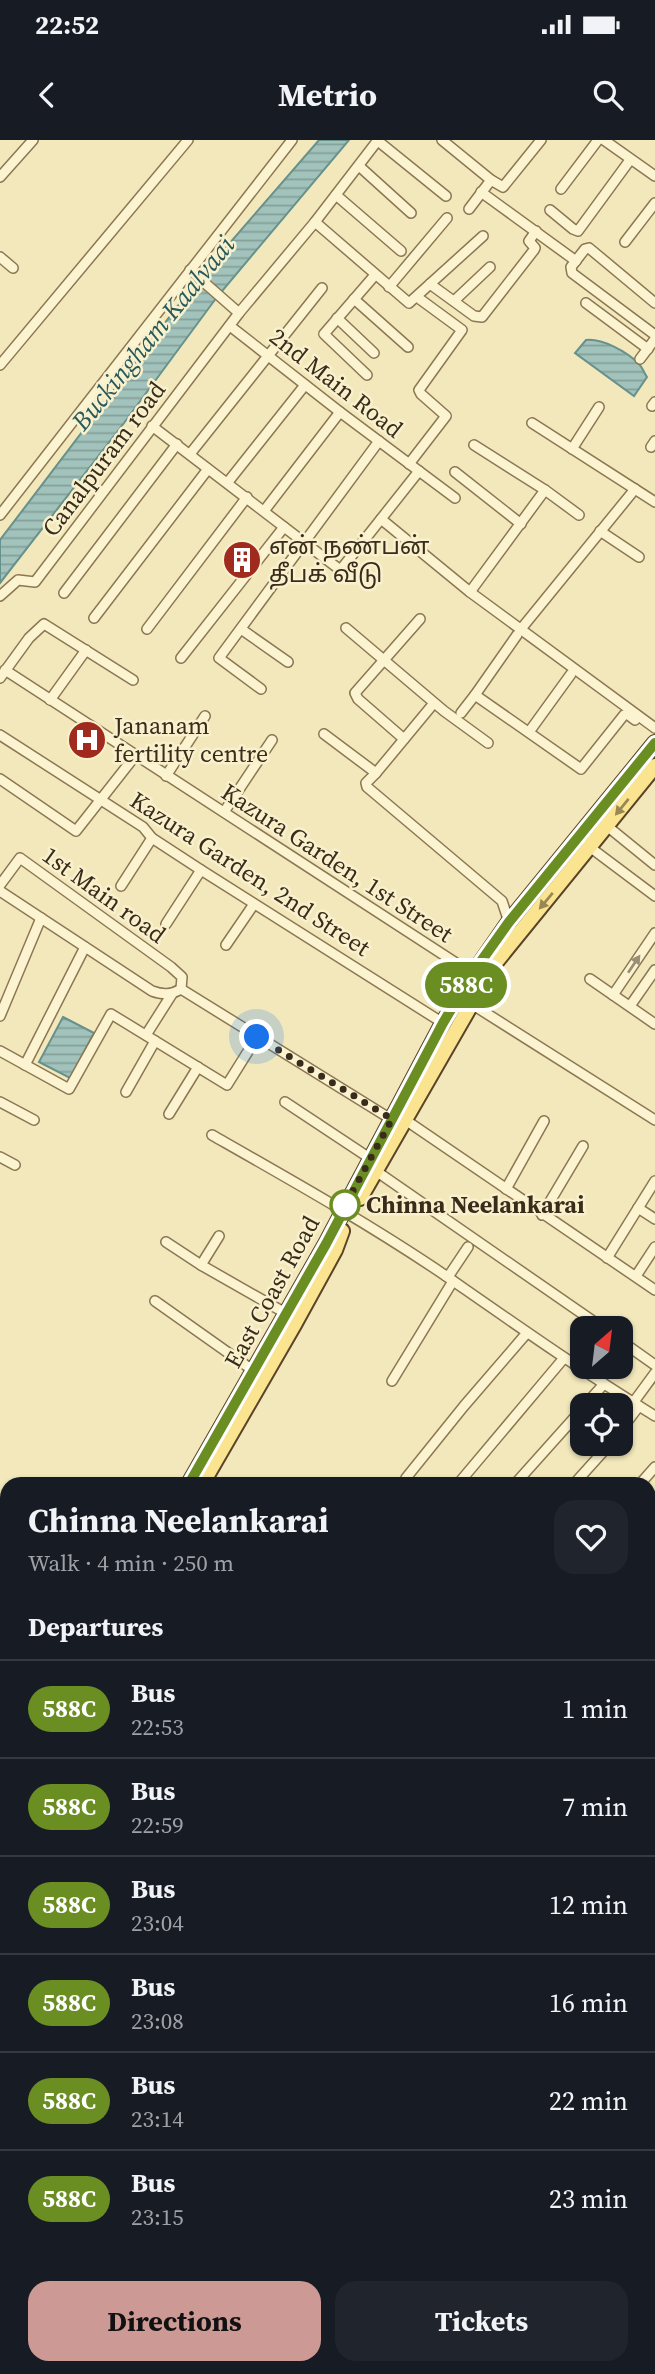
<!DOCTYPE html>
<meta charset="utf-8">
<style>
body{margin:0;font-family:"Source Serif 4","Noto Sans Tamil",serif;background:#20242c;color:#f1f3f6;height:100vh;display:flex;flex-direction:column;font-size:26px;white-space:nowrap}
*{box-sizing:border-box;margin:0}
p{font-size:23px;color:#9ea1a6}
.icon{flex:none;width:38px;height:38px;fill:none;stroke:currentColor;stroke-width:2;stroke-linecap:round;stroke-linejoin:round}
.map{position:relative;flex:1;overflow:hidden}
.details{position:absolute;left:0px;top:1337px;width:656px;height:898px;display:flex;flex-direction:column;background:#171b24;border-radius:21px 21px 0 0;box-shadow:0 2px 5px #0004}
.details>*{flex:none}
.badge{padding:0 14px;border-radius:23px;font-size:24px;line-height:46px}
.needle{width:46px;rotate:28deg}
.buttons{position:absolute;left:570px;top:1176px;display:grid;gap:14px}
.buttons a{display:grid;place-items:center;width:63px;height:63px;border-radius:14px;background:#171b24;box-shadow:0 2px 5px #0004;font-size:35px}
.you{position:absolute;width:35px;height:35px;margin:-18px;border:5px solid #fff;border-radius:50%;background:#1a73e8;box-shadow:0 0 0 10px #1a73e833}
.map>.badge{position:absolute;translate:-50% -50%;box-shadow:0 0 0 4px #fff}
h2{padding:0 28px;font-size:26px;line-height:63px}
.round{display:grid;place-items:center;flex:none;width:74px;height:74px;border-radius:21px;background:#20242c}
.head{display:flex;align-items:center;justify-content:space-between;height:119px;padding:0 28px}
h1{font-size:33px;font-weight:700;line-height:52px}
.action{display:flex;gap:14px;margin-top:auto;padding:14px 28px}
.action a{flex:1;height:80px;border-radius:21px;background:#cd9995;color:#111;font-size:28px;font-weight:700;line-height:80px;text-align:center}
.action a+a{background:#20242c;color:#f1f3f6}
ul{padding:0;list-style:none}
li{display:flex;align-items:center;gap:21px;height:98px;padding:0 28px;border-top:2px solid #363941}
li div{flex:1}
li b{display:block;font-size:26px}
li em{font-style:normal}
li .badge{min-width:77px;font-weight:700;text-align:center}
.status{display:flex;justify-content:space-between;align-items:center;height:49px;padding:0 35px;background:#171b24;direction:ltr}
.status svg{height:19px;fill:currentColor}
header{display:flex;justify-content:space-between;align-items:center;height:91px;padding:0 28px;background:#171b24;font-size:32px;font-weight:700}
.map>svg:first-child{display:block}
</style>
<div class="status"><b>22:52</b><svg viewBox="0 0 49 12"><path d="M0 12V9h3v3zM5 12V6h3v6zM10 12V3h3v9zM15 12V0h3v12zM26 1h20v11H26zM47 4h2v5h-2z"/></svg></div>
<header><svg class="icon" aria-label="back" viewBox="0 0 24 24"><path d="M15 5l-7 7 7 7"/></svg>Metrio<svg class="icon" aria-label="search" viewBox="0 0 24 24"><circle cx="10" cy="10" r="6"/><path d="M15 15l6 6"/></svg></header>
<div class="map">
<svg width="655" height="2234" viewBox="0 0 655 2234">
<defs>
<pattern id="water-rules" width="6" height="5" patternUnits="userSpaceOnUse" patternTransform="scale(1.75)"><rect width="6" height="5" fill="#a1c3bc"/><path d="M0 2.5h6" fill="none" stroke="#849f98"/></pattern>
</defs>
<rect width="100%" height="100%" fill="#f2e8bc"/>
<g fill="url(#water-rules)" stroke="#67918b" stroke-width="2">
<polygon points="319,0 349,0 217,157 124,283 0,443 0,400 196,142"/>
<path d="M586 200C602 198 627 212 638 223 642 226 644 233 647 237L634 256 575 213Z"/>
<polygon points="63,877 94,893 70,938 39,922"/>
<polygon points="655,2111 655,2234 558,2234 563,2228 649,2228 649,2118"/>
</g>
<g fill="none" stroke-linecap="round" stroke-linejoin="round">
<defs>
<g id="street">
<polyline points="442,0 491,40 503,47 541,0"/>
<polyline points="604,0 655,36"/>
<polyline points="378,1 446,56"/>
<polyline points="359,26 411,73"/>
<polyline points="0,37 33,0"/>
<polyline points="561,49 598,0"/>
<polyline points="481,52 576,121"/>
<polyline points="336,55 401,111"/>
<polyline points="469,69 491,40"/>
<polyline points="550,70 573,89 578,91 630,20"/>
<polyline points="315,82 409,163 483,96"/>
<polyline points="625,102 655,63"/>
<polyline points="0,117 13,128"/>
<polyline points="190,130 239,173"/>
<polyline points="430,144 474,176 482,177 534,110 535,108 529,101 536,91"/>
<polyline points="389,147 447,78"/>
<polyline points="354,159 408,207"/>
<polyline points="454,161 490,127"/>
<polyline points="586,163 648,209"/>
<polyline points="655,163 589,108 585,109 571,127 572,133 655,195"/>
<polyline points="337,178 374,213"/>
<polyline points="230,186 340,272 455,358"/>
<polyline points="640,219 655,199"/>
<polyline points="0,225 188,0"/>
<polyline points="367,235 324,194 375,135"/>
<polyline points="652,266 655,262"/>
<polyline points="532,283 655,362"/>
<polyline points="152,286 339,429 342,428 381,379"/>
<polyline points="474,305 545,350 579,375"/>
<polyline points="651,307 655,301"/>
<polyline points="572,309 599,267"/>
<polyline points="190,314 322,148"/>
<polyline points="409,324 446,276 421,254 419,250 462,190 417,157"/>
<polyline points="419,331 381,379 470,452 655,588"/>
<polyline points="455,332 521,384"/>
<polyline points="228,342 305,245"/>
<polyline points="264,371 340,272"/>
<polyline points="0,375 292,0"/>
<polyline points="600,391 639,417"/>
<polyline points="470,452 545,350"/>
<polyline points="64,453 177,304"/>
<polyline points="0,456 18,440 35,442 239,173 315,82 378,0"/>
<polyline points="94,478 208,329"/>
<polyline points="346,488 444,571 488,603"/>
<polyline points="147,489 247,357"/>
<polyline points="241,489 288,522"/>
<polyline points="521,489 635,349"/>
<polyline points="517,495 475,555 581,629 624,575 627,574 635,580"/>
<polyline points="181,518 284,387"/>
<polyline points="5,530 473,834"/>
<polyline points="0,538 29,498 44,484 133,540"/>
<polyline points="261,549 219,518 379,301"/>
<polyline points="50,560 86,510"/>
<polyline points="461,573 475,555"/>
<polyline points="529,592 571,534"/>
<polyline points="324,594 376,633 434,563"/>
<polyline points="0,595 143,687 152,698 201,730 443,883"/>
<polyline points="404,599 358,559 355,553 420,479"/>
<polyline points="376,633 366,643 367,647 502,761 509,782"/>
<polyline points="166,636 205,576"/>
<polyline points="0,639 76,691 135,616"/>
<polyline points="224,672 272,600"/>
<polyline points="607,686 655,725"/>
<polyline points="587,705 655,756"/>
<polyline points="0,745 20,718 171,827 182,837 181,849"/>
<polyline points="121,746 152,698"/>
<path d="M0 751 152 851C163 855 171 855 181 849L394 981"/>
<polyline points="166,784 201,730"/>
<polyline points="226,805 254,764"/>
<polyline points="590,839 655,884"/>
<polyline points="613,855 655,793"/>
<polyline points="470,863 655,980"/>
<polyline points="630,866 655,830"/>
<polyline points="0,876 41,778"/>
<polyline points="146,895 172,854"/>
<polyline points="0,911 69,949 111,874 227,945 257,897"/>
<polyline points="25,925 85,807"/>
<polyline points="126,952 155,901"/>
<polyline points="0,962 34,980"/>
<polyline points="285,962 371,1019"/>
<polyline points="169,974 198,927"/>
<polyline points="404,979 655,1150"/>
<path d="M212 995C291 1040 371 1085 446 1136 515 1184 583 1232 655 1276"/>
<polyline points="0,1017 15,1025"/>
<polyline points="376,1031 603,1188"/>
<polyline points="506,1049 544,981"/>
<polyline points="638,1068 655,1079"/>
<polyline points="542,1075 583,1006"/>
<polyline points="219,1096 201,1125 287,1174"/>
<polyline points="166,1102 201,1125"/>
<polyline points="607,1118 655,1041"/>
<polyline points="446,1136 450,1134 468,1107"/>
<polyline points="636,1136 655,1107"/>
<polyline points="155,1161 254,1231"/>
<polyline points="621,1201 655,1225"/>
<polyline points="392,1241 453,1141"/>
<polyline points="633,1263 655,1233"/>
<polyline points="585,1265 604,1244"/>
<polyline points="621,1290 639,1266"/>
<polyline points="406,1338 464,1266 526,1194"/>
<polyline points="458,1344 564,1218"/>
<polyline points="515,1344 583,1268"/>
<polyline points="574,1344 610,1304"/>
<polyline points="640,1344 655,1327"/>
<polyline points="0,1384 7,1390"/>
<polyline points="649,1441 651,1442"/>
<polyline points="0,1508 7,1513"/>
<polyline points="0,1542 7,1547"/>
<polyline points="649,1549 655,1553"/>
<polyline points="649,1610 655,1604"/>
<polyline points="0,1629 7,1633"/>
<polyline points="0,1673 7,1678"/>
<polyline points="649,1710 655,1713"/>
<polyline points="0,1735 7,1726"/>
<polyline points="649,1792 655,1795"/>
<polyline points="0,1798 7,1803"/>
<polyline points="0,1864 7,1854"/>
<polyline points="0,1875 7,1880"/>
<polyline points="649,1937 655,1942"/>
<polyline points="0,1941 7,1946"/>
<polyline points="0,2012 7,2017"/>
<polyline points="0,2112 7,2118"/>
<polyline points="0,2194 7,2202"/>
<polyline points="31,2228 37,2234"/>
<polyline points="81,2228 89,2234"/>
<polyline points="152,2228 160,2234"/>
<polyline points="175,2234 180,2228"/>
<polyline points="256,2234 260,2228"/>
</g>
<g id="primary">
<polyline points="360,1058 495,823 655,626"/>
<polyline points="189,1344 326,1104 443,883 473,834 509,782 655,603"/>
<polyline points="202,1344 295,1183 335,1110 342,1091"/>
<polyline points="0,1603 7,1594"/>
<polyline points="0,1618 7,1610"/>
</g>
</defs>
<use href="#street" stroke="#8c7754" stroke-width="12"/>
<use href="#primary" stroke="#594429" stroke-width="18"/>
<use href="#street" stroke="#fcf4d0" stroke-width="9"/>
<use href="#primary" stroke="#fae48f" stroke-width="14"/>
</g>
<defs><path id="oneway-solid" d="M-6-.8H1V-3.2L6.5 0L1 3.2V.8H-6Z" transform="scale(1.75)"/></defs>
<g fill="#9a8854">
<use href="#oneway-solid" transform="translate(622 667) rotate(129)"/>
<use href="#oneway-solid" transform="translate(546 761) rotate(130)"/>
</g>
<use fill="#9a9075" href="#oneway-solid" transform="translate(634 824) rotate(-56)"/>
<g fill="none" stroke-linecap="round" stroke-linejoin="round">
<defs>
<polyline id="line" points="189,1344 326,1104 443,883 472,834 509,782 655,603"/>
</defs>
<use href="#line" stroke="#fff" stroke-width="16"/>
<use href="#line" stroke="#6b8e23" stroke-width="10"/>
<polyline stroke="#392c1a" stroke-width="7" stroke-dasharray="0 12.6" points="257,897 392,979 342,1071 345,1065"/>
</g>
<defs>
<symbol id="building-disc" viewBox="-11 -11 22 22"><circle r="9.5" fill="#a12a1e" stroke="#f9f1cd"/><path d="M-4-6H4V6H1V3H-1V6H-4ZM-2.5-4.3h1.7v1.8h-1.7ZM.8-4.3h1.7v1.8H.8ZM-2.5-1h1.7V.8h-1.7ZM.8-1h1.7V.8H.8Z" fill="#fff"/></symbol>
<symbol id="hospital-disc" viewBox="-11 -11 22 22"><circle r="9.5" fill="#a12a1e" stroke="#f9f1cd"/><path d="M-5-5h3v3.5h4V-5h3V5h-3V1.5h-4V5h-3Z" fill="#fff"/></symbol>
</defs>
<g fill-rule="evenodd">
<use href="#building-disc" x="220" y="398" width="44" height="44"/>
<use href="#hospital-disc" x="65" y="578" width="44" height="44"/>
</g>
<circle fill="#fff" stroke="#6b8e23" stroke-width="3.5" cx="345" cy="1065" r="14"/>
<g text-anchor="middle" stroke-width="5" stroke-linejoin="round" paint-order="stroke">
<g font-size="24" fill="#392c1a" stroke="#f9f1cd">
<text transform="translate(336 243) rotate(38)" y="8">2nd Main Road</text>
<text transform="translate(104 319) rotate(-53)" y="8">Canalpuram road</text>
<text transform="translate(337 723) rotate(33)" y="8">Kazura Garden, 1st Street</text>
<text transform="translate(250 734) rotate(33)" y="8">Kazura Garden, 2nd Street</text>
<text transform="translate(104 755) rotate(36)" y="8">1st Main road</text>
<text transform="translate(272 1152) rotate(-61)" y="8">East Coast Road</text>
</g>
<g font-size="24" fill="#392c1a" stroke="#f9f1cd" text-anchor="start">
<text x="269" y="414">என் நண்பன்<tspan x="269" dy="28">தீபக் வீடு</tspan></text>
<text x="114" y="594">Jananam<tspan x="114" dy="28">fertility centre</tspan></text>
</g>
<g font-size="24" font-weight="bold" fill="#392c1a" stroke="#f9f1cd" text-anchor="start">
<text x="366" y="1073">Chinna Neelankarai</text>
</g>
<g font-size="26" font-style="italic" fill="#28595b" stroke="#f9f1cd">
<text transform="translate(153 193) rotate(-51)" y="9">Buckingham Kaalvaai</text>
</g>
</g>
</svg>
<div class="buttons">
<a><svg class="needle" viewBox="-14 -14 28 28"><path d="M0-13l5 13h-10z" fill="#e53935"/><path d="M0 13l5-13h-10z" fill="#9ea1a6"/></svg></a>
<a><svg class="icon" aria-label="locate" viewBox="0 0 24 24"><circle cx="12" cy="12" r="6"/><path d="M12 2v4M12 18v4M2 12h4M18 12h4"/></svg></a>
</div>
<div class="you" style="left:257px;top:897px"></div>
<b class="badge" style="left:466px;top:845px;background:#6b8e23;color:#fff">588C</b>
<section class="details">
<div class="head"><div><h1>Chinna Neelankarai</h1><p>Walk · 4 min · 250 m</p></div><a class="round"><svg class="icon" aria-label="heart" viewBox="0 0 24 24"><path d="M12 20l-8-8c-3-5 5-10 8-4 3-6 11-1 8 4z"/></svg></a></div>
<h2>Departures</h2>
<ul>
<li><span class="badge" style="background:#6b8e23;color:#fff">588C</span><div><b>Bus</b><p>22:53</p></div><em>1 min</em></li>
<li><span class="badge" style="background:#6b8e23;color:#fff">588C</span><div><b>Bus</b><p>22:59</p></div><em>7 min</em></li>
<li><span class="badge" style="background:#6b8e23;color:#fff">588C</span><div><b>Bus</b><p>23:04</p></div><em>12 min</em></li>
<li><span class="badge" style="background:#6b8e23;color:#fff">588C</span><div><b>Bus</b><p>23:08</p></div><em>16 min</em></li>
<li><span class="badge" style="background:#6b8e23;color:#fff">588C</span><div><b>Bus</b><p>23:14</p></div><em>22 min</em></li>
<li><span class="badge" style="background:#6b8e23;color:#fff">588C</span><div><b>Bus</b><p>23:15</p></div><em>23 min</em></li>
</ul>
<div class="action"><a>Directions</a><a>Tickets</a></div>
</section>
</div>
